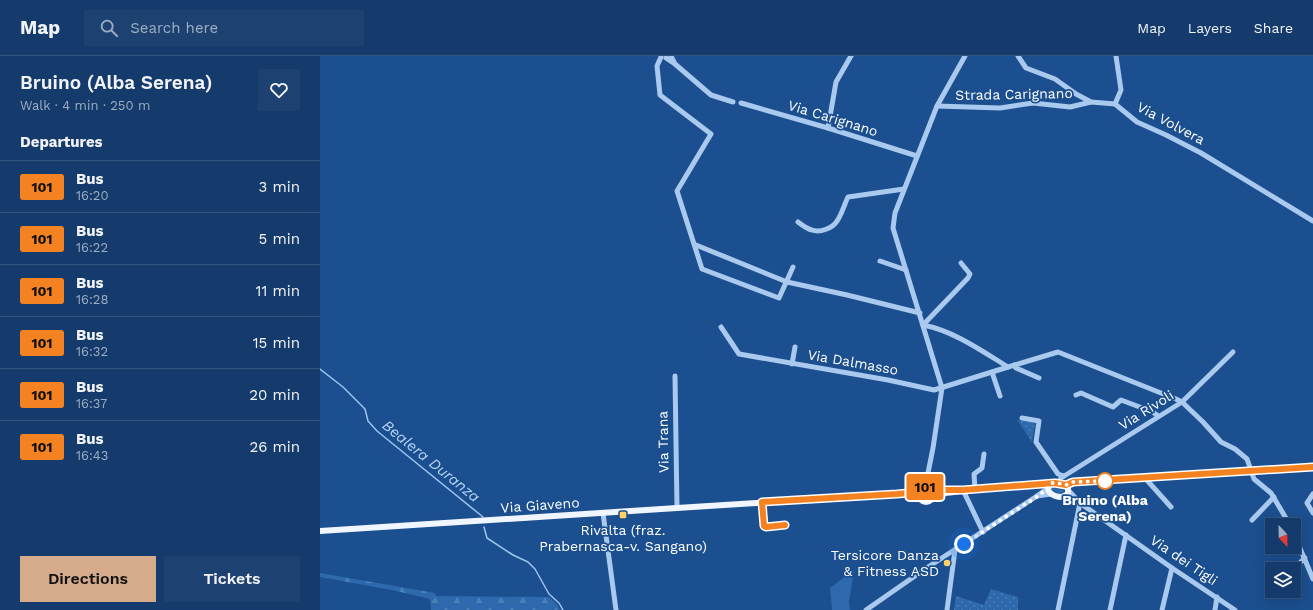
<!DOCTYPE html>
<meta charset="utf-8">
<style>
body{margin:0;font-family:"Work Sans",sans-serif;background:#1d4271;color:#f1f3f6;height:100vh;display:flex;flex-direction:column;font-size:15px;white-space:nowrap}
*{box-sizing:border-box;margin:0}
p{font-size:13px;color:#9dadc1}
.icon{flex:none;width:22px;height:22px;fill:none;stroke:currentColor;stroke-width:2;stroke-linecap:round;stroke-linejoin:round}
.map{position:relative;flex:1;overflow:hidden}
.drawer{display:flex;flex-direction:column;background:#143b6b;width:320px}
.drawer>*{flex:none}
.badge{padding:0 8px;border-radius:3px;font-size:14px;line-height:26px}
.needle{width:26px;rotate:158deg}
.fabs{position:absolute;left:945px;top:462px;display:grid;gap:8px}
.fabs a{display:grid;place-items:center;width:36px;height:36px;border-radius:0px;background:#143b6b;box-shadow:0 4px 16px #0002,0 0 0 1px #33557e;font-size:20px}
.you{position:absolute;width:20px;height:20px;margin:-10px;border:3px solid #fff;border-radius:50%;background:#1a73e8;box-shadow:0 0 0 6px #1a73e833}
.map>.badge{position:absolute;translate:-50% -50%;box-shadow:0 0 0 2px #fff}
h2{padding:0 20px;font-size:15px;line-height:36px}
.round{display:grid;place-items:center;flex:none;width:42px;height:42px;border-radius:0px;background:#1d4271}
.headline{display:flex;align-items:center;justify-content:space-between;height:68px;padding:0 20px}
h1{font-size:19px;font-weight:600;line-height:30px}
.primary-button{display:flex;gap:8px;margin-top:auto;padding:8px 20px}
.primary-button a{flex:1;height:46px;border-radius:0px;background:#d6ab8b;color:#111;font-size:16px;font-weight:600;line-height:46px;text-align:center}
.primary-button a+a{background:#1d4271;color:#f1f3f6}
ul{padding:0;list-style:none}
li{display:flex;align-items:center;gap:12px;height:52px;padding:0 20px;border-top:1px solid #33557e}
li div{flex:1}
li b{display:block;font-size:15px}
li em{font-style:normal}
li .badge{min-width:44px;font-weight:700;text-align:center}
header{display:flex;align-items:center;gap:24px;box-sizing:border-box;height:56px;padding:0 20px;background:#143b6b;border-bottom:1px solid #33557e}
header strong{font-size:19px}
nav{display:flex;gap:22px;margin-inline-start:auto;font-size:14px}
.search{width:280px;height:36px;background:#1d4271;display:flex;align-items:center;gap:10px;box-sizing:border-box;padding:0 14px;border-radius:0px;color:#9dadc1;font-size:15px}
main{display:flex;flex:1;min-height:0}
.map>svg:first-child{display:block}
</style>
<header>
<strong>Map</strong>
<div class="search"><svg class="icon" aria-label="search" viewBox="0 0 24 24"><circle cx="10" cy="10" r="6"/><path d="M15 15l6 6"/></svg>Search here</div>
<nav><a>Map</a><a>Layers</a><a>Share</a></nav>
</header>
<main>
<section class="drawer">
<div class="headline"><div><h1>Bruino (Alba Serena)</h1><p>Walk · 4 min · 250 m</p></div><a class="round"><svg class="icon" aria-label="heart" viewBox="0 0 24 24"><path d="M12 20l-8-8c-3-5 5-10 8-4 3-6 11-1 8 4z"/></svg></a></div>
<h2>Departures</h2>
<ul>
<li><span class="badge" style="background:#f58220;color:#111">101</span><div><b>Bus</b><p>16:20</p></div><em>3 min</em></li>
<li><span class="badge" style="background:#f58220;color:#111">101</span><div><b>Bus</b><p>16:22</p></div><em>5 min</em></li>
<li><span class="badge" style="background:#f58220;color:#111">101</span><div><b>Bus</b><p>16:28</p></div><em>11 min</em></li>
<li><span class="badge" style="background:#f58220;color:#111">101</span><div><b>Bus</b><p>16:32</p></div><em>15 min</em></li>
<li><span class="badge" style="background:#f58220;color:#111">101</span><div><b>Bus</b><p>16:37</p></div><em>20 min</em></li>
<li><span class="badge" style="background:#f58220;color:#111">101</span><div><b>Bus</b><p>16:43</p></div><em>26 min</em></li>
</ul>
<div class="primary-button"><a>Directions</a><a>Tickets</a></div>
</section>
<div class="map">
<svg width="993" height="554" viewBox="0 0 993 554">
<defs>
<pattern id="forest-firs" width="22" height="20" patternUnits="userSpaceOnUse"><rect width="22" height="20" fill="#2e69ad"/><path d="M5 1l3.5 6h-7zM16 11l3.5 6h-7z" fill="#4d80b9"/></pattern>
<pattern id="park-dots" width="8" height="8" patternUnits="userSpaceOnUse"><rect width="8" height="8" fill="#2e69ad"/><path d="M2 2h.1M6 6h.1" fill="none" stroke="#4d80b9" stroke-width="1.8" stroke-linecap="round"/></pattern>
</defs>
<rect width="100%" height="100%" fill="#1b4f8f"/>
<g fill="#2e69ad">
<path d="M732 430C737 430 743 431 744 436 739 439 735 436 731 433Z"/>
<polygon points="534,514 529,546 530,554 512,554 510,532"/>
</g>
<polygon fill="url(#forest-firs)" points="0,517 115,537 116,540 229,541 237,548 240,554 111,554 110,543 72,534 0,521"/>
<g fill="url(#park-dots)">
<polygon points="697,364 715,367 712,386"/>
<polygon points="671,533 698,541 698,554 634,554 636,540 664,549"/>
</g>
<g fill="none" stroke-linecap="round" stroke-linejoin="round">
<g stroke="#9cc4f0" stroke-width="1.5">
<polyline points="0,313 23,331 45,353 48,365 57,375 163,461"/>
<polyline points="164,471 167,482 193,499 208,506 215,513 229,538 239,547 243,554"/>
</g>
<g stroke="#a9c9ee" stroke-width="5">
<polyline points="698,0 706,12 735,23 756,38 771,46 795,48 817,66 846,79 881,97 993,165"/>
<polyline points="341,1 337,10 340,39 391,78 357,135 382,213 459,242 473,211"/>
<polyline points="346,2 355,8 351,0"/>
<polyline points="355,8 391,39 413,46"/>
<polyline points="421,47 508,72 597,100"/>
<polyline points="795,48 801,34 796,0"/>
<polyline points="617,50 680,52 713,47 750,51 771,46"/>
<polyline points="508,72 516,26 531,0"/>
<path d="M478 166C482 169 487 173 492 174 500 177 513 172 517 165 522 158 524 149 528 141L584 133"/>
<polyline points="376,189 467,226 527,239 600,257"/>
<polyline points="560,205 586,214"/>
<path d="M603 269C634 275 662 295 688 311L738 296 856 343 862 346 883 366 901 386 915 393 927 403 934 423 951 437 970 469"/>
<polyline points="603,269 648,222 650,218 641,207"/>
<polyline points="401,271 419,298 568,324 614,334 688,311"/>
<polyline points="472,308 475,291"/>
<polyline points="694,309 696,312 719,322"/>
<polyline points="672,316 680,340"/>
<polyline points="355,320 357,452"/>
<polyline points="756,339 761,337 793,351 801,344 833,356 838,360"/>
<polyline points="702,362 719,365 716,386 738,418 744,420"/>
<polyline points="825,422 851,451"/>
<polyline points="738,427 741,422 862,346 913,296"/>
<polyline points="603,432 607,422 613,392 622,332 573,172 575,157 617,50 645,0"/>
<polyline points="609,432 611,419"/>
<polyline points="728,432 717,440 731,438"/>
<polyline points="655,433 654,418 662,412 664,398"/>
<polyline points="643,434 663,476"/>
<polyline points="749,435 760,447 852,512 915,554"/>
<polyline points="993,438 987,447 993,457"/>
<polyline points="742,441 759,447"/>
<polyline points="442,446 444,470 446,471 465,469"/>
<polyline points="283,457 296,554"/>
<polyline points="932,464 954,441"/>
<polyline points="974,478 993,523"/>
<polyline points="973,513 985,502"/>
<polyline points="546,554 605,513 717,440"/>
<polyline points="627,554 635,494"/>
<polyline points="738,554 760,447"/>
<polyline points="790,554 806,479"/>
<polyline points="842,554 852,512"/>
<polyline points="895,554 897,541"/>
</g>
<g stroke="#f0f6ff" stroke-width="6">
<path d="M732 427H738L746 429 748 433V438L742 441C734 441 722 435 732 427Z"/>
<polyline points="746,429 753,426 993,411"/>
<circle cx="606" cy="439" r="7"/>
<path d="M613 441C623 435 633 438 643 434L732 427"/>
<polyline points="0,475 357,452 577,438 600,436"/>
</g>
</g>
<g fill="none" stroke-linecap="round" stroke-linejoin="round">
<defs>
<polyline id="line" points="465,469 446,471 444,470 442,446 577,438 600,436 605,432 616,434 643,434 735,427 746,429 753,426 993,411"/>
</defs>
<use href="#line" stroke="#fff" stroke-width="9"/>
<use href="#line" stroke="#f58220" stroke-width="6"/>
<polyline stroke="#fff" stroke-width="4" stroke-dasharray="0 7.2" points="644,488 718,440 728,432 730,429 732,427 738,427 746,429 753,426 785,425"/>
</g>
<circle fill="#fff" stroke="#f58220" stroke-width="2" cx="785" cy="425" r="8"/>
<g fill="#ffd166" stroke="#1b4f8f" stroke-width="1.5">
<rect x="299" y="455" width="8" height="8" rx="2"/>
<circle cx="627" cy="507" r="4"/>
</g>
<g text-anchor="middle" stroke-width="3.5" stroke-linejoin="round" paint-order="stroke">
<g font-size="14" fill="#fff" stroke="#1b4f8f">
<text transform="translate(694 38) rotate(-1)" y="5">Strada Carignano</text>
<text transform="translate(513 62) rotate(17)" y="5">Via Carignano</text>
<text transform="translate(851 67) rotate(28)" y="5">Via Volvera</text>
<text transform="translate(533 306) rotate(10)" y="5">Via Dalmasso</text>
<text transform="translate(826 354) rotate(-32)" y="5">Via Rivoli</text>
<text transform="translate(343 386) rotate(-91)" y="5">Via Trana</text>
<text transform="translate(220 449) rotate(-4)" y="5">Via Giaveno</text>
<text transform="translate(864 504) rotate(34)" y="5">Via dei Tigli</text>
</g>
<g font-size="14" font-weight="bold" fill="#fff" stroke="#1b4f8f">
<text x="785" y="449">Bruino (Alba<tspan x="785" dy="16">Serena)</tspan></text>
</g>
<g font-size="14" fill="#fff" stroke="#1b4f8f">
<text x="303" y="479">Rivalta (fraz.<tspan x="303" dy="16">Prabernasca-v. Sangano)</tspan></text>
<text x="619" y="504" text-anchor="end">Tersicore Danza<tspan x="619" dy="16">&amp; Fitness ASD</tspan></text>
</g>
<g font-size="15" font-style="italic" fill="#b5d3f5" stroke="#1b4f8f">
<text transform="translate(111 405) rotate(39)" y="5">Bealera Duranza</text>
</g>
</g>
</svg>
<div class="fabs">
<a><svg class="needle" viewBox="-14 -14 28 28"><path d="M0-13l5 13h-10z" fill="#e53935"/><path d="M0 13l5-13h-10z" fill="#9dadc1"/></svg></a>
<a><svg class="icon" aria-label="layers" viewBox="0 0 24 24"><path d="M12 4l9 5-9 5-9-5zM3 14l9 5 9-5"/></svg></a>
</div>
<div class="you" style="left:644px;top:488px"></div>
<b class="badge" style="left:605px;top:431px;background:#f58220;color:#111">101</b>
</div>
</main>
